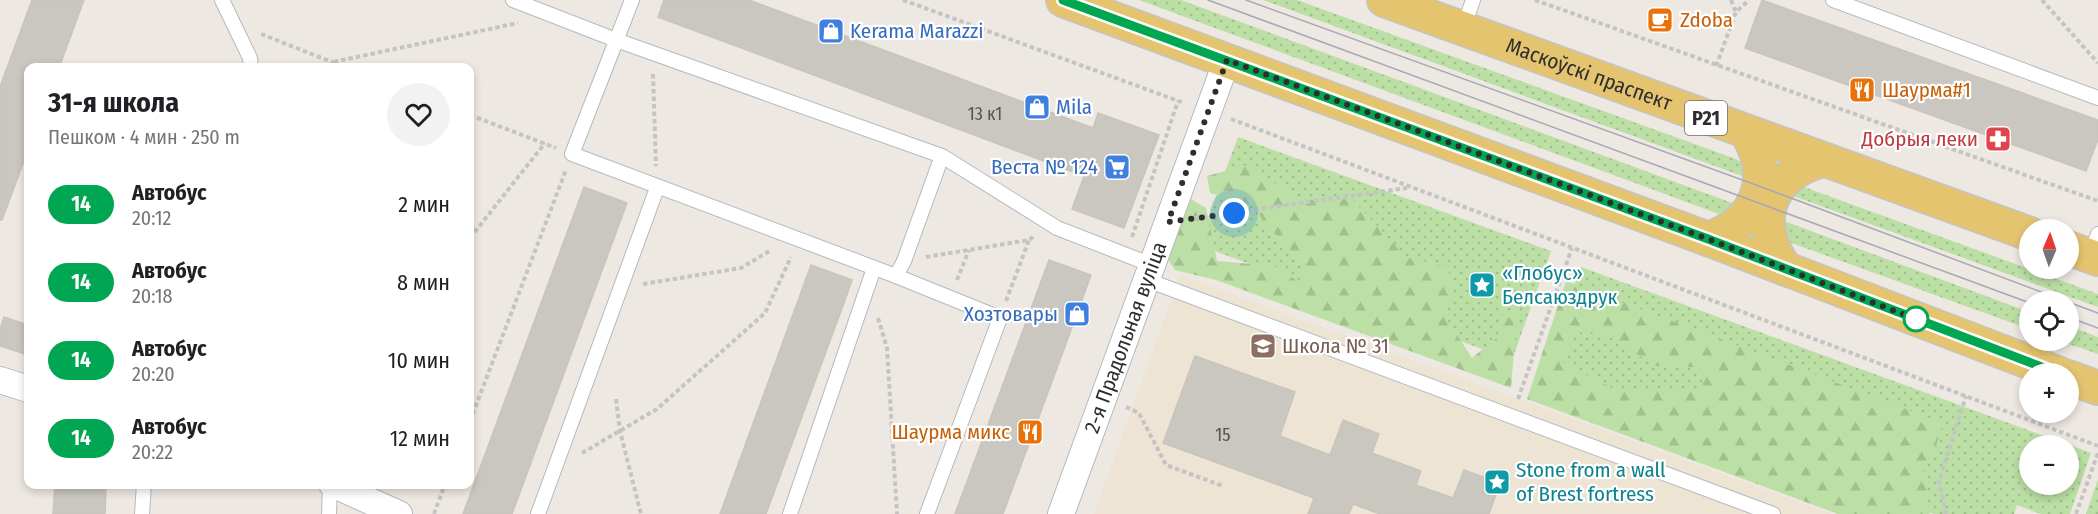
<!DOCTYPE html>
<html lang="ru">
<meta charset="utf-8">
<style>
body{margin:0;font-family:"Fira Sans Condensed",sans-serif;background:#f2f2f2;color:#202124;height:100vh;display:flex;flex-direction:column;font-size:22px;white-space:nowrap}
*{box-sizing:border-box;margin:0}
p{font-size:20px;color:#757577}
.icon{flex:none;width:33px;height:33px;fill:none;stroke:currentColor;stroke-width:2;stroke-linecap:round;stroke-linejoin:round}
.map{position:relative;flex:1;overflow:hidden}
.sheet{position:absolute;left:24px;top:63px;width:450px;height:426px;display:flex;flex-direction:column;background:#fff;border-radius:12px;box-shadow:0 3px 9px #0003}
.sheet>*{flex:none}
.badge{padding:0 12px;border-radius:20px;font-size:21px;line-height:39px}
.needle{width:39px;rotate:2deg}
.buttons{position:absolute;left:2019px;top:219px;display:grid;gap:12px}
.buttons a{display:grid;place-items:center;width:60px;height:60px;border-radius:50%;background:#fff;box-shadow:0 3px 9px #0003;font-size:30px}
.you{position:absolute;width:30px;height:30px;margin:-15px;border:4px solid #fff;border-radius:50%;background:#1a73e8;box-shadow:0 0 0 9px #1a73e833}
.map>.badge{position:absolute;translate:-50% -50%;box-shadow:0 0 0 3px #fff}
.round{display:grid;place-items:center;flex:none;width:63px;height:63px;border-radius:32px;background:#f2f2f2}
.headline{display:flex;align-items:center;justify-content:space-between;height:102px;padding:0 24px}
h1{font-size:28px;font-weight:700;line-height:45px}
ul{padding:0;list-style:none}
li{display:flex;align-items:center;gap:18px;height:78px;padding:0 24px}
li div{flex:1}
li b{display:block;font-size:22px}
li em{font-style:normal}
li .badge{min-width:66px;font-weight:700;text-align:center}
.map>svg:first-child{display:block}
</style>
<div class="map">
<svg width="2098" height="514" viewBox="0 0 2098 514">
<defs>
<pattern id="grass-dots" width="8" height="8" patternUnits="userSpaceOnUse" patternTransform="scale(1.5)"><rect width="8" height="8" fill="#bbdfa4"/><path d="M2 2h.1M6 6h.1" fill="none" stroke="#a1c08e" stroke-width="1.8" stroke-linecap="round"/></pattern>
<pattern id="forest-firs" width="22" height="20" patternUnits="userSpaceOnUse" patternTransform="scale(1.5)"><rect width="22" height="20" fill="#bbdfa4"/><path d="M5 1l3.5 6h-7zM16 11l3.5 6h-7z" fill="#a1c08e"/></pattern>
</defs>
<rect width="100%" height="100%" fill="#eee8e2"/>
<polygon fill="#ede4d4" points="1180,275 1832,514 1094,514"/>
<g fill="url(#grass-dots)" fill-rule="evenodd">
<polygon points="1139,0 1181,0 1743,207 1732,215 1719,214"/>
<polygon points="1263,0 1297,0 1736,159 1749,168 1753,180"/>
<polygon points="1238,137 1551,251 1512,360 1198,245"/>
<polygon points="1804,187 2098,294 2098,307 1788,194"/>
<polygon points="1776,218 2029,312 2029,329 1786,241"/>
<path d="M1581 267 2091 453 2070 514H2041L2017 505 2014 514H1934L1543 371ZM2030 446H2068V484H2030Z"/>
<polygon points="2069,326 2098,337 2098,354 2060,341 2068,340"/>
<polygon points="2098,479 2098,514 2086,514"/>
</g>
<g fill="url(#forest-firs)" fill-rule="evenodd">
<polygon points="1247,165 1302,200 1352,199 1406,257 1444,266 1457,284 1443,313 1472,358 1498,337 1503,312 1517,313 1511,388 1216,280 1175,270 1165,255 1189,198 1206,208 1217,261 1274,266 1299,282 1304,263 1270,229 1252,205 1210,193 1207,176"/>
<path d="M1566 281 1943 423 1935 449 1923 468 1930 514H1838L1527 399ZM1576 332 1608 336 1656 366 1700 367 1704 391 1614 389 1562 362Z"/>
</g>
<g fill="#cac6c0" stroke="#c9c4bc" stroke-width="1.5">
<polygon points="32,0 84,0 59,68 28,68 28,150 2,220 0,220 0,87"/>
<polygon points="664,0 749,0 1093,128 1098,113 1159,135 1124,228 1072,209 1084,176 658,17"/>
<polygon points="1762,0 2098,120 2098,139 2086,171 1745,48"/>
<polygon points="584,187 627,203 593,295 512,514 463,514"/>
<polygon points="1049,260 1091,275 1077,314 1003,514 955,514"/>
<polygon points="811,265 852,280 844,303 766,514 720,514"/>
<polygon points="4,317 28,325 28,355 0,346 0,329"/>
<polygon points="1195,356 1295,392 1280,436 1330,455 1343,420 1379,434 1372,453 1421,471 1416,485 1453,498 1464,470 1500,483 1489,514 1380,514 1353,504 1349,514 1308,514 1314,498 1163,443"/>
<polygon points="55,484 106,484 105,514 53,514"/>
</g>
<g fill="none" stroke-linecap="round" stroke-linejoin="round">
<defs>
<g id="lane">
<polyline points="222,0 250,58 251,68"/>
<polyline points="513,0 616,40 942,156 1057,228 1152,265"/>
<polyline points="632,0 572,154 896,276 1000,318 927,514"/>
<polyline points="1833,0 2098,98"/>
<polyline points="1463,29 1473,0"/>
<polyline points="2090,255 2098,234"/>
<polyline points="896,276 904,261 942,156"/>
<polyline points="1147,280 1773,514"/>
<polyline points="142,514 144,484"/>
<polyline points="329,514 330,484"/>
<polyline points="538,514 657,188"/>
<polyline points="790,514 874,268"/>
</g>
<g id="street">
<polyline points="0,380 28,389"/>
<polyline points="332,484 399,514"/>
<path id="s1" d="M1061 514 1227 60"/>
</g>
<g id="primary">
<polyline points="1063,0 1708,239 2060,374"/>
<path id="s2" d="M1384 0 2030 234"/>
<path d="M1708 239C1758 222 1774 178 1747 133"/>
<polyline points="2068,248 2098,259"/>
<path d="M1786 269C1751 224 1768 174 1823 160"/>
<polyline points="2068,377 2098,388"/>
</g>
</defs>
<use href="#lane" stroke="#b5b8c0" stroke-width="16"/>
<use href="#street" stroke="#b5b8c0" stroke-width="28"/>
<use href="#primary" stroke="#c4c4c4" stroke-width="36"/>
<g stroke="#c4c4c4" stroke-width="4" stroke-dasharray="4.5 3" stroke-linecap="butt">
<polyline points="903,0 1184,103"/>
<polyline points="1535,0 2098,201"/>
<polyline points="1731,0 1736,12"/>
<polyline points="2042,0 2098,63"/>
<polyline points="261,34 347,68"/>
<polyline points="1716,66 1736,12 1749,0"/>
<polyline points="336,68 333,62 518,23"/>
<polyline points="653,74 656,166"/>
<polyline points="470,115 556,148"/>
<polyline points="1231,119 2098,446"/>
<polyline points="1195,218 1407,188"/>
<polyline points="1132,237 1178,101"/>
<polyline points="470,238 545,143"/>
<polyline points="926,257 1029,240 1035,235"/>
<polyline points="957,280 969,250"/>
<polyline points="643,284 741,268 771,250"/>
<polyline points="1006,301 1029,240"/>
<polyline points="878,318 887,348 897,514"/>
<polyline points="616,399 620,431 641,514"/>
<polyline points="1518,399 1572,248"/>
<polyline points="1126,407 1139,413 1166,465 1223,486"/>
<polyline points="470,421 566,170"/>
<polyline points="582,453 657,409 765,313 791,257"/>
<polyline points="434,514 445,484"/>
<polyline points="1946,514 1939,481 1966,396"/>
<polyline points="2076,514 2098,453"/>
</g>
<use href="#lane" stroke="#fff" stroke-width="14"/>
<use href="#street" stroke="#fff" stroke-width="26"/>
<use href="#primary" stroke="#e5c470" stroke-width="33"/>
<g stroke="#a5a8b6" stroke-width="1.5">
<polyline points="1208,0 2030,303"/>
<polyline points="1246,0 1759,186 2068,302"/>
<polyline points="2068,302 2098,313"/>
<polyline points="2068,317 2098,328"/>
</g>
</g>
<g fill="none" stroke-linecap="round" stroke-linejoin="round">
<defs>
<polyline id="line" points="1063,0 1708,239 2060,374"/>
</defs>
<use href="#line" stroke="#fff" stroke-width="14"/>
<use href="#line" stroke="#00a651" stroke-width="9"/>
<polyline stroke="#2e2e2e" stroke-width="6" stroke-dasharray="0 10.8" points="1234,213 1168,222 1227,60 1708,239 1916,319"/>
</g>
<defs>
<symbol id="cafe-square" viewBox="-11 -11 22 22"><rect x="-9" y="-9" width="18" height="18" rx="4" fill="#e8710a" stroke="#fff"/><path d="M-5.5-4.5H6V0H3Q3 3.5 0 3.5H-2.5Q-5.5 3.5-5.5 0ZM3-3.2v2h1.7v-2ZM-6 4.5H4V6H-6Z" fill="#fff"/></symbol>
<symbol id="shop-square" viewBox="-11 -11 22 22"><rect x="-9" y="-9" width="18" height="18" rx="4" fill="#3f7fe0" stroke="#fff"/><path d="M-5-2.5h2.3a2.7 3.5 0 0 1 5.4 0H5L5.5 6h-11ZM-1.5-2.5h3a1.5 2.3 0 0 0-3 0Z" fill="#fff"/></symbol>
<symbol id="restaurant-square" viewBox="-11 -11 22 22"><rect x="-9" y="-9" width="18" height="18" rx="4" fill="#e8710a" stroke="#fff"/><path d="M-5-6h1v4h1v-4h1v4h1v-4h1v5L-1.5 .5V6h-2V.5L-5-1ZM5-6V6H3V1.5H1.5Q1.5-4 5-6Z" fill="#fff"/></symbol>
<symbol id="pharmacy-square" viewBox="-11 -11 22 22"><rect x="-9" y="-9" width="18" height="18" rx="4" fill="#e0444e" stroke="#fff"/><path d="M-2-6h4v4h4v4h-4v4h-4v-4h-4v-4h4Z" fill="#fff"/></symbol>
<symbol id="supermarket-square" viewBox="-11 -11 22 22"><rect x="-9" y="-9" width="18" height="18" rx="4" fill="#3f7fe0" stroke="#fff"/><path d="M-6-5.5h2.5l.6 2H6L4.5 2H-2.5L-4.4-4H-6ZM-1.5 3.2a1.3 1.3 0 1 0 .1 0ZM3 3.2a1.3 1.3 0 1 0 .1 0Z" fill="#fff"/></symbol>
<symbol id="sight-square" viewBox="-11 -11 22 22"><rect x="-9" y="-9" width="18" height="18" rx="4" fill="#0f9aa8" stroke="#fff"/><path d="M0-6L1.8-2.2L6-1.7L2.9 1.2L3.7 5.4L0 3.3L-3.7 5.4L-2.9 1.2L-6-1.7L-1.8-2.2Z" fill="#fff"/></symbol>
<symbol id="school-square" viewBox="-11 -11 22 22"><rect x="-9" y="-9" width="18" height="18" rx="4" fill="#8d6e63" stroke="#fff"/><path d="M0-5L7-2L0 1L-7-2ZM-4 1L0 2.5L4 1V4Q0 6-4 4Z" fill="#fff"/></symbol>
</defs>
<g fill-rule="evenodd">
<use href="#cafe-square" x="1645" y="5" width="30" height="30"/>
<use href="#shop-square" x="816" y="16" width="30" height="30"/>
<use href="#restaurant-square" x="1847" y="75" width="30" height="30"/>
<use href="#shop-square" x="1022" y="92" width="30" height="30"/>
<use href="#pharmacy-square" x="1983" y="124" width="30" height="30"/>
<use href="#supermarket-square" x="1102" y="152" width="30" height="30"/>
<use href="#sight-square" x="1467" y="270" width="30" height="30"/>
<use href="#shop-square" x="1062" y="299" width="30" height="30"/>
<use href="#school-square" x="1248" y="331" width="30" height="30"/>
<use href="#restaurant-square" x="1015" y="417" width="30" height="30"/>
<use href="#sight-square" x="1482" y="467" width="30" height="30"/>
</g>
<circle fill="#fff" stroke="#00a651" stroke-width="3" cx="1916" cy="319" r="12"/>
<g text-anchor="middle" stroke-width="4.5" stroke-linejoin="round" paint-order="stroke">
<g font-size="18" fill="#555452">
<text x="985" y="120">13 к1</text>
<text x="1223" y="441">15</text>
</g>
<rect fill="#fff" stroke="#6d6d6d" stroke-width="1.5" x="1685" y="101" width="42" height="34" rx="4.5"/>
<g font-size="20" font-weight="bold" fill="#2e2e2e">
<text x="1706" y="125">Р21</text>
</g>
<g font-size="21" fill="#c56008" stroke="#fff" text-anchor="start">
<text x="1680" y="27">Zdoba</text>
<text x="1882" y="97">Шаурма#1</text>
<text x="1010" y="439" text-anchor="end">Шаурма микс</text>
</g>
<g font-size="21" fill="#366cbe" stroke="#fff" text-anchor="start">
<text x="850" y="38">Kerama Marazzi</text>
<text x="1056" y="114">Mila</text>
<text x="1098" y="174" text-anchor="end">Веста № 124</text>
<text x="1058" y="321" text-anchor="end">Хозтовары</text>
</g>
<g font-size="21" fill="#2e2e2e" stroke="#fff">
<text dy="7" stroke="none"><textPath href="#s2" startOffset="218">Маскоўскі праспект</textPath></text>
<text dy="7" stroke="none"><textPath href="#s1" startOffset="188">2-я Прадольная вуліца</textPath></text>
</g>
<g font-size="21" fill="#be3a42" stroke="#fff" text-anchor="end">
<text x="1978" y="146">Добрыя леки</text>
</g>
<g font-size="21" fill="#0d838f" stroke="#fff" text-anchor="start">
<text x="1502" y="280">«Глобус»<tspan x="1502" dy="24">Белсаюздрук</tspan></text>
<text x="1516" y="477">Stone from a wall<tspan x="1516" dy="24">of Brest fortress</tspan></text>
</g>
<g font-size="21" fill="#785e54" stroke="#fff" text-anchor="start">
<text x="1282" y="353">Школа № 31</text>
</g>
</g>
</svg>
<div class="buttons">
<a><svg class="needle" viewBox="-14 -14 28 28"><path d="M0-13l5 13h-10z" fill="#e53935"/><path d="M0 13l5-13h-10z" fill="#757577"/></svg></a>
<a><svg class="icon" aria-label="locate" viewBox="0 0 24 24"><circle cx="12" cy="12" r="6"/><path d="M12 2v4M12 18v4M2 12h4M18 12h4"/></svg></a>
<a>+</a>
<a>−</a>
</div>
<div class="you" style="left:1234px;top:213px"></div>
<section class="sheet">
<div class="headline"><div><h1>31-я школа</h1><p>Пешком · 4 мин · 250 m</p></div><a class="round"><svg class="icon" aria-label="heart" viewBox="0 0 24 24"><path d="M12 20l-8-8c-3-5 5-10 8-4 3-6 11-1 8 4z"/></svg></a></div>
<ul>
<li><span class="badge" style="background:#00a651;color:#fff">14</span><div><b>Автобус</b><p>20:12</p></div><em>2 мин</em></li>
<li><span class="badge" style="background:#00a651;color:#fff">14</span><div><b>Автобус</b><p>20:18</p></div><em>8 мин</em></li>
<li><span class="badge" style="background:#00a651;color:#fff">14</span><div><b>Автобус</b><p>20:20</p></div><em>10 мин</em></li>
<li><span class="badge" style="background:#00a651;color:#fff">14</span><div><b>Автобус</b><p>20:22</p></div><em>12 мин</em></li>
</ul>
</section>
</div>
